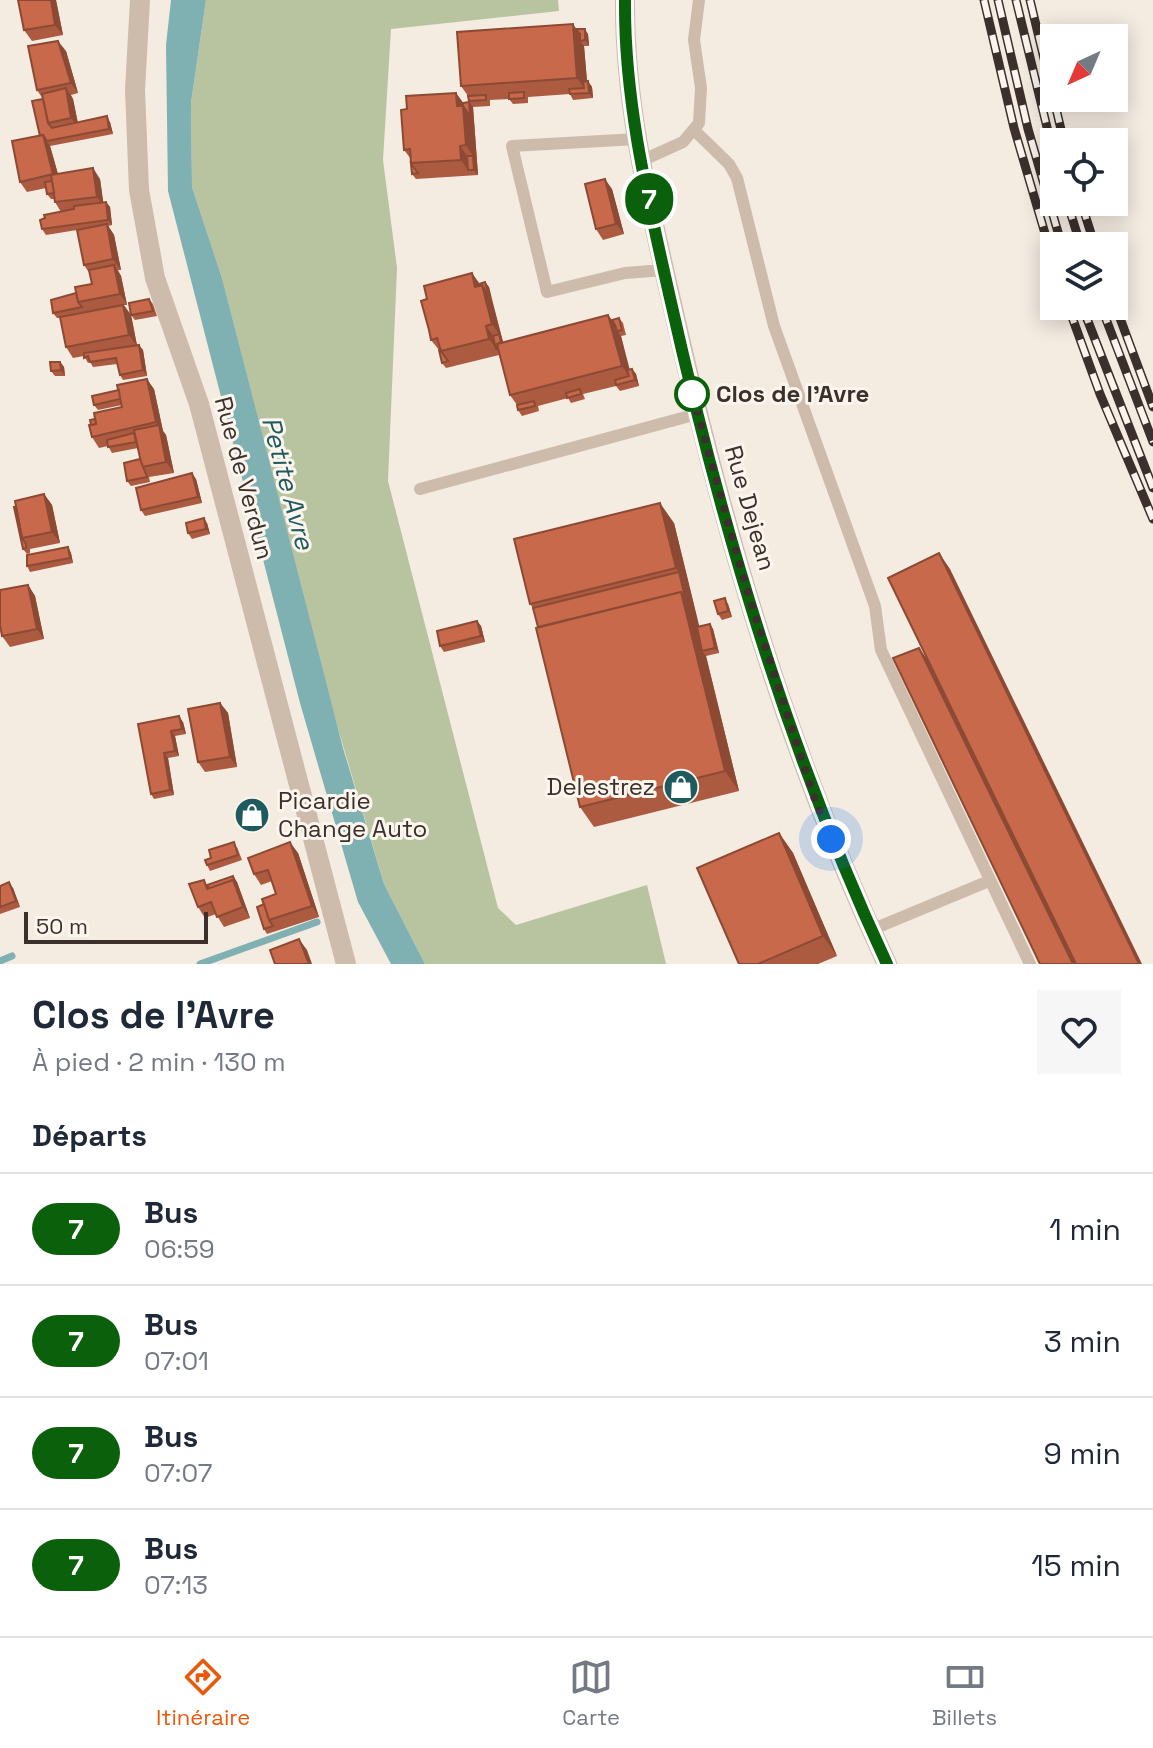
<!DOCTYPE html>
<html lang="fr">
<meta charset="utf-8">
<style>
body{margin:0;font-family:"Space Grotesk",sans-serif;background:#f6f6f7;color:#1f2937;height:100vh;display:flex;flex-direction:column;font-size:30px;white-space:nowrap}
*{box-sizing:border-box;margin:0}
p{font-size:26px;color:#747a83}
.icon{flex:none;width:44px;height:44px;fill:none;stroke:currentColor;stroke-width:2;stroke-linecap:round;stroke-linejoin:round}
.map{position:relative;height:964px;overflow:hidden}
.details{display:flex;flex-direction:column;background:#fff;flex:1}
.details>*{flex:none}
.badge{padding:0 16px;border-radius:26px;font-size:28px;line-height:52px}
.needle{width:52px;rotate:224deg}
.controls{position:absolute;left:1040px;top:24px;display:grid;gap:16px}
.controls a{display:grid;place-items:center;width:88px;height:88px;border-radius:0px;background:#fff;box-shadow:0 4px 20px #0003;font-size:40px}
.scale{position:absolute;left:24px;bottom:20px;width:184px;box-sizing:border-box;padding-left:8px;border:4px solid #3b302b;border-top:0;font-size:22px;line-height:28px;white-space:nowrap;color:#3b302b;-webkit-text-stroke:6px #fbf5ee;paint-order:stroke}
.you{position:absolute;width:40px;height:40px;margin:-20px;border:6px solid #fff;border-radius:50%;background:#1a73e8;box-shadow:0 0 0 12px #1a73e833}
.map>.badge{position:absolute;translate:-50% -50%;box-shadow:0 0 0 4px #fff}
h2{padding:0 32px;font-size:30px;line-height:72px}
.round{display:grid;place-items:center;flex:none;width:84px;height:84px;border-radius:0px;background:#f6f6f7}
.overview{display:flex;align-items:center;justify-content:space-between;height:136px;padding:0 32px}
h1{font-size:38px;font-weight:800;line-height:60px}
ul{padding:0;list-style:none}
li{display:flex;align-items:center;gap:24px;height:112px;padding:0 32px;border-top:2px solid #e0e1e3}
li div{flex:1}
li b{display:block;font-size:30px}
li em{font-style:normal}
li .badge{min-width:88px;font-weight:700;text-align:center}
.dock{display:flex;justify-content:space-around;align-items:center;height:112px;border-top:2px solid #e0e1e3;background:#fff;font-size:22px;color:#747a83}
.dock a{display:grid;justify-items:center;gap:4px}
.dock .current{color:#ea580c}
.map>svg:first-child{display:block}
</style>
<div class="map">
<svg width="1153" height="964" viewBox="0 0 1153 964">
<rect width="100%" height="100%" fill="#f4ebe1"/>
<polygon fill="#b8c4a0" points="206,0 558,0 559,11 391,29 383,160 397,268 388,481 498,908 516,925 647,885 666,964 425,964 384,884 331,705 222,278 192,187 191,103"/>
<polygon fill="#7fb0b2" points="171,0 206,0 191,103 192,187 222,278 343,748 384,884 425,964 391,964 358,902 300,703 168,191 166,45"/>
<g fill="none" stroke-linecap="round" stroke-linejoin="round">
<g stroke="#7fb0b2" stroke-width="7">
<polyline points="0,961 12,956"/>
<polyline points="200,964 317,922"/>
</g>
<g stroke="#cdbbac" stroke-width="12">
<polyline points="694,130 729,164 737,178 774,326 875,606 881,650 1030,964"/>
<polyline points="637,139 512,146 547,292 625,273 664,270"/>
<polyline points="641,161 683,142 699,123 701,88 694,40 699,0"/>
<polyline points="420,489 697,414"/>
<polyline points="871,930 989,881"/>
</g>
<path stroke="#cdbbac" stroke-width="20" d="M625 0C624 103 649 204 672 304 723 530 788 754 887 964"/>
<polyline stroke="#cdbbac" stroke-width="20" points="140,0 135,90 139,190 155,278 199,404 346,964"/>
<defs>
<g id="rail">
<polyline points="984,0 1014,128 1054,264"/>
<polyline points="998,0 1028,129 1062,246"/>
<polyline points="1016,0 1054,156"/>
<polyline points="1030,0 1064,142"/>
<polyline points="1067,202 1081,246"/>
<polyline points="1081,202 1095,246"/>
<polyline points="1114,302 1153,407"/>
<polyline points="1068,306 1100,394 1153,519"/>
<polyline points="1082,306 1153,488"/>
<polyline points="1101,306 1153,442"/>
</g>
</defs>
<use href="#rail" stroke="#3b302b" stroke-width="9"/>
<use href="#rail" stroke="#fbf5ee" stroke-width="6" stroke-dasharray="18" stroke-linecap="butt"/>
</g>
<g fill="#ac5a40">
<polygon points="56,0 63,35 32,41 24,30"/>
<polygon points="576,29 588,34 589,46 584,46 587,81 592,87 593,98 573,100 570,94 528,97 528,103 513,104 509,99 490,100 490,106 473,107 478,175 416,179 412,174 411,159 404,150 407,109 456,93 463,103 469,102 468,96 461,86"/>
<polygon points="66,51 78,93 71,95 73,99 78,123 110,122 113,134 50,146 58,174 100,179 103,202 106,202 110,207 112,225 108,226 114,235 121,270 118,270 121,276 127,305 124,305 131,315 137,345 143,350 147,376 123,380 120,375 117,364 93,367 90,362 88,363 84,356 73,358 66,347 60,318 57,318 53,313 76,293 92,284 90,274 84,265 77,230 46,235 42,229 61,212 55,202 54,199 51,199 47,194 46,188 27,192 20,182 40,136 43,99 37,90"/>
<polygon points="612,189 624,234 603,240 596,229"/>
<polygon points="485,282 489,287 503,342 608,315 612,320 619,318 623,323 626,335 621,336 629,370 632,369 636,374 639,386 620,391 616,386 583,394 585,399 571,403 568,398 538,406 539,411 522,416 518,410 517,405 510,395 499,355 446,368 442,363 439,350 431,340 479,284"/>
<polygon points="149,299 153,304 157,316 135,320 131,315"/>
<polygon points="60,362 64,367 65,376 55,376 51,371"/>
<polygon points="154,389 163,431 166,435 174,473 149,477 150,482 131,486 127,481 140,459 138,448 112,453 108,446 99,448 92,437 91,425 95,419 122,407 122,405 98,410 94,405"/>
<polygon points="196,479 202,503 145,516 141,510"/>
<polygon points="44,494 52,505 60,543 30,549 30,553 27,554 23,549 14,507"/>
<polygon points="207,523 210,534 192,539 188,533"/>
<polygon points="674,523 699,627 710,624 713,629 719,653 706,656 739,791 594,827 580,807 538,627 533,608 530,604"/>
<polygon points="68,547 71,553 73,563 30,572 27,566"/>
<polygon points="28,585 35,596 44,639 10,647 2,636"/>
<polygon points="728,604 732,617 722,620 718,614"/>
<polygon points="477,621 481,626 485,642 444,652 440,646"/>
<polygon points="220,703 228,713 237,767 205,772 198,762"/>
<polygon points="183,722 186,734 175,736 179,756 168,758 174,795 154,799 151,794 138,724"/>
<polygon points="779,833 793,853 837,956 818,964 739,964"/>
<polygon points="237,847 242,860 210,871 207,865"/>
<polygon points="298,853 319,917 267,934 264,929 264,904 276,894 272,881 261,885 254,874"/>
<polygon points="233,876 237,882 250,918 224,927 216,914 205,918 198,907 204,880 207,885"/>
<polygon points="0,886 13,888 20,907 0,914"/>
</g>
<g fill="#8c4a34">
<polygon points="51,0 56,0 63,35 55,25"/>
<polygon points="573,24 584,40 580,41 584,46 588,93 577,78"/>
<polygon points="585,29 588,34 589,46 585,40"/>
<polygon points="58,41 66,51 78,93 71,83"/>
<polygon points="588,81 592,87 593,98 589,93"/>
<polygon points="66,88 73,99 79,129 71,118"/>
<polygon points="456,93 467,108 469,102 473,107 478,175 474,170 473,156 466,145 457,106"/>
<polygon points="107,116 110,122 113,134 109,129"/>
<polygon points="43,135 50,146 61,185 53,174"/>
<polygon points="460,146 471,161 468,170 461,160"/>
<polygon points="93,168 100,179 104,207 97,197"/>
<polygon points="605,179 612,189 624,234 616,224"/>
<polygon points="106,202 110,207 112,225 108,220"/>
<polygon points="107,224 114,235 121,270 113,259"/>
<polygon points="114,265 121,276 127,305 120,294"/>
<polygon points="472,273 492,301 506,353 502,348 499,334 492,324 475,287"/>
<polygon points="485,282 489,287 492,301 489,296"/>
<polygon points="123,305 131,315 137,346 129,335"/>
<polygon points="608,315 619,330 617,331 621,336 633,382 622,366"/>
<polygon points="486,326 497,341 496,349 500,354 489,339"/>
<polygon points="139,345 143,350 147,376 143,370"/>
<polygon points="60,362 64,367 65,376 61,370"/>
<polygon points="632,369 636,374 639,386 635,380"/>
<polygon points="147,379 154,389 163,431 166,435 174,473 166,462 159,427 156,422"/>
<polygon points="192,473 196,479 202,503 198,497"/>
<polygon points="44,494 52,505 60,543 52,532"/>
<polygon points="660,503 674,523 690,588 676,568"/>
<polygon points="204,518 207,523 210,534 206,529"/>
<polygon points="68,547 71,553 73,563 70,558"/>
<polygon points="939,553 950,569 1142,964 1139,964"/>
<polygon points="679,572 690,588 705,650 702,651 706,656 739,791 725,771 681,592"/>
<polygon points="28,585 35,596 44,639 37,629"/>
<polygon points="725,598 728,604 732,617 728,611"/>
<polygon points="477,621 481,626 485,642 481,636"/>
<polygon points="710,624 713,629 719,653 715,648"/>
<polygon points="919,648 939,675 1079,964 1073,964"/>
<polygon points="220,703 228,713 237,767 230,757"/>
<polygon points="179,716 183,722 186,734 182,729"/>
<polygon points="171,731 175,736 179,756 175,751"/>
<polygon points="164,753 168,758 174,795 170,790"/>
<polygon points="779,833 793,853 837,956 823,936"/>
<polygon points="290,842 298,853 319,917 312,906"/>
<polygon points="233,876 237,882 250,918 243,907 233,880"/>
<polygon points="9,882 13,888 20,907 16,901"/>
<polygon points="299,939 307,950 312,964 309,964"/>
</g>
<g fill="#c8694b" stroke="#8c4a34" stroke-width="2">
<polygon points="18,0 51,0 55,25 24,30"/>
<polygon points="573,24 577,78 461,86 457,32"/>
<polygon points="576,29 585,29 585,40 580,41 580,34"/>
<polygon points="58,41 71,83 37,90 28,46"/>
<polygon points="588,81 589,93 570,94 569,89 584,88 583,82"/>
<polygon points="66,88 71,118 48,123 42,94"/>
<polygon points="524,92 524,98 509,99 509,93"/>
<polygon points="456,93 457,106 463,106 466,145 460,146 461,160 411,163 410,149 404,150 401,110 407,109 406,96"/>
<polygon points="486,95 486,100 469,101 468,96"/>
<polygon points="43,99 48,123 52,128 107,116 109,129 47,141 43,135 40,136 32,101"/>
<polygon points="469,102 470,116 463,106 463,103"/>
<polygon points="43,135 53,174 20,182 12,141"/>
<polygon points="467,156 473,156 474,170 468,170"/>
<polygon points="411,164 418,173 412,174"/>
<polygon points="93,168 97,197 55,202 51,175"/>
<polygon points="605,179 616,224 596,229 585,184"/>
<polygon points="52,181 54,193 47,194 45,182"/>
<polygon points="106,202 108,220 42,229 40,220 45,218 44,215 74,209 74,206"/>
<polygon points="107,224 113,259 84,265 77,230"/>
<polygon points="114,265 120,294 78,302 75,287 92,284 89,270"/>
<polygon points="472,273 475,287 482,285 492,324 486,326 489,339 441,351 437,338 431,340 429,330 421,301 427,299 424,286"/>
<polygon points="485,282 489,296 482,285 480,286 479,284"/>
<polygon points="76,293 78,302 82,307 53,313 51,300"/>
<polygon points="149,299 153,311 131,315 129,303"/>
<polygon points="123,305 129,335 66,347 60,317"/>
<polygon points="608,315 622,366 510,395 497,344"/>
<polygon points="619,318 622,330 617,331 615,325 612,320"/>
<polygon points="499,334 501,342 497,344 498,349 496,349 493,336"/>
<polygon points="139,345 143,370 120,375 116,358 90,362 88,356 84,358 84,353"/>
<polygon points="440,349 441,351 448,361 442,363 439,350"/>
<polygon points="50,362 60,362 61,370 51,371"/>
<polygon points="632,369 635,380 616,385 615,380 629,376 627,370"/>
<polygon points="147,379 156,422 92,437 89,425 96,424 94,413 122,407 117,385"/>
<polygon points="580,389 581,394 567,398 566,393"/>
<polygon points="119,390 120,399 94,405 92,396"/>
<polygon points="534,401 535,406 518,410 517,405"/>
<polygon points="95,419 96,424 91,425 90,420"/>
<polygon points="159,425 166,462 142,467 134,430"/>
<polygon points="134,433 136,442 108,447 107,440"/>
<polygon points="140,459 147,477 127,481 124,463"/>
<polygon points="192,473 198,497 141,510 136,488"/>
<polygon points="44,494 52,532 22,538 15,501"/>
<polygon points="660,503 676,568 530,604 514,539"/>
<polygon points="14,507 16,507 22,538 26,544 26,548 23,549"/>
<polygon points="204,518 206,529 188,533 186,523"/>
<polygon points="68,547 70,558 27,566 27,555"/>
<polygon points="939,553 1139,964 1076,964 888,578"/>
<polygon points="679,572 685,597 681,592 538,627 533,608"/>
<polygon points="28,585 37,629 2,636 0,625 0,590"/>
<polygon points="681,592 725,771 580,807 536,628"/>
<polygon points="725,598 728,611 718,614 714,601"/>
<polygon points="477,621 481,636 440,646 437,631"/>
<polygon points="710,624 715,648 702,651 697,627"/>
<polygon points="919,648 1073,964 1040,964 893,658"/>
<polygon points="220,703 230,757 198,762 188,709"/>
<polygon points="179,716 182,729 171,731 175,751 164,753 170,790 151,794 138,724"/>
<polygon points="779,833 823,936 758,964 739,964 697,868"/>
<polygon points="234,842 238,855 207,865 205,860 211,858 209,850"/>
<polygon points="290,842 312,906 269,920 262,899 276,894 268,870 254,874 248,858"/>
<polygon points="233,876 236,886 233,880 209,889 207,885"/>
<polygon points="204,880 207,889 233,880 243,907 217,917 211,902 198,907 189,884"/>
<polygon points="9,882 16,901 0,907 0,886"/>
<polygon points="264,904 269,920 273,926 264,929 257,907"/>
<polygon points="299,939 309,964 275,964 270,950"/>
</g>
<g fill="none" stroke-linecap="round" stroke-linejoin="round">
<defs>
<path id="line" d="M625 0C624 101 648 200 670 298 721 526 788 752 887 964"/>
</defs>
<use href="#line" stroke="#fff" stroke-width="18"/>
<use href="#line" stroke="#0b610b" stroke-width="12"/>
<polyline stroke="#3b302b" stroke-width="8" stroke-dasharray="0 14.4" points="692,394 689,382 746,587 813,794 831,839"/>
</g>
<defs>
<symbol id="shop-disc" viewBox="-11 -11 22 22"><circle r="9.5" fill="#1f5a5e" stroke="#fbf5ee"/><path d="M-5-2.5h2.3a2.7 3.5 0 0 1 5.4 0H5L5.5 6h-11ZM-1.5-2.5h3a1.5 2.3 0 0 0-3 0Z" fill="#fff"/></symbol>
</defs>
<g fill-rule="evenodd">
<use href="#shop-disc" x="661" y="767" width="40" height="40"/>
<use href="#shop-disc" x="232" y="795" width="40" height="40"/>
</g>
<circle fill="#fff" stroke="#0b610b" stroke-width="4" cx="692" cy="394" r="16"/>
<g text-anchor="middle" stroke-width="6" stroke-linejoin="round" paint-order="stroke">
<g font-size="24" font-weight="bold" fill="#3b302b" stroke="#fbf5ee" text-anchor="start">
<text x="716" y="402">Clos de l'Avre</text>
</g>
<g font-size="24" fill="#3b302b" stroke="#fbf5ee">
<text transform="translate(244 478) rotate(75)" y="8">Rue de Verdun</text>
<text transform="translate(750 508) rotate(74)" y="8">Rue Dejean</text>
</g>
<g font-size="24" fill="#3b302b" stroke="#fbf5ee" text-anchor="end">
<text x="655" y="795">Delestrez</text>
<text x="278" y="809" text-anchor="start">Picardie<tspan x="278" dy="28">Change Auto</tspan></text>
</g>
<g font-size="26" font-style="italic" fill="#1f5a5e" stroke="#fbf5ee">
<text transform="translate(288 483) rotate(75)" y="9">Petite Avre</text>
</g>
</g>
</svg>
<div class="controls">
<a><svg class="needle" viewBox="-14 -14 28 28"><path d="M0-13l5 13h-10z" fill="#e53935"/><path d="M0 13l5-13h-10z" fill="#747a83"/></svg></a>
<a><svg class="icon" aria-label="locate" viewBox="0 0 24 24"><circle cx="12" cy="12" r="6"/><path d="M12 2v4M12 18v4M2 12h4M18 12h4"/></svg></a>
<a><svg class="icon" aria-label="layers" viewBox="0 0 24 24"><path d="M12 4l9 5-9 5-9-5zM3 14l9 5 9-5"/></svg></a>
</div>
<div class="scale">50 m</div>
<div class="you" style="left:831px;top:839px"></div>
<b class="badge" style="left:649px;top:199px;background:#0b610b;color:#fff">7</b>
</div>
<section class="details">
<div class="overview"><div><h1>Clos de l'Avre</h1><p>À pied · 2 min · 130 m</p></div><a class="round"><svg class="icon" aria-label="heart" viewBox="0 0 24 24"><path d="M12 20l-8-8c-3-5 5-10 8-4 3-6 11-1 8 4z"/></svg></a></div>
<h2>Départs</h2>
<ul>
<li><span class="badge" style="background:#0b610b;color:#fff">7</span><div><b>Bus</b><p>06:59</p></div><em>1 min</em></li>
<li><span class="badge" style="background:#0b610b;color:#fff">7</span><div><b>Bus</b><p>07:01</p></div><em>3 min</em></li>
<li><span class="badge" style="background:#0b610b;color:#fff">7</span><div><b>Bus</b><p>07:07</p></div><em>9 min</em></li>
<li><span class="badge" style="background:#0b610b;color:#fff">7</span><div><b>Bus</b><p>07:13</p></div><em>15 min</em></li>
</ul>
</section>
<nav class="dock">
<a class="current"><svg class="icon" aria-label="directions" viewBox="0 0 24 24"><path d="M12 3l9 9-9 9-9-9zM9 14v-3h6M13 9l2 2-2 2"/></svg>Itinéraire</a>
<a><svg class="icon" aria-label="map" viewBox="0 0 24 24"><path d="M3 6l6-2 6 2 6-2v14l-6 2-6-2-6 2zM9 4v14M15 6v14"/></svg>Carte</a>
<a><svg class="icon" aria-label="tickets" viewBox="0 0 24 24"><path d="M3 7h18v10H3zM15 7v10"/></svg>Billets</a>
</nav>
